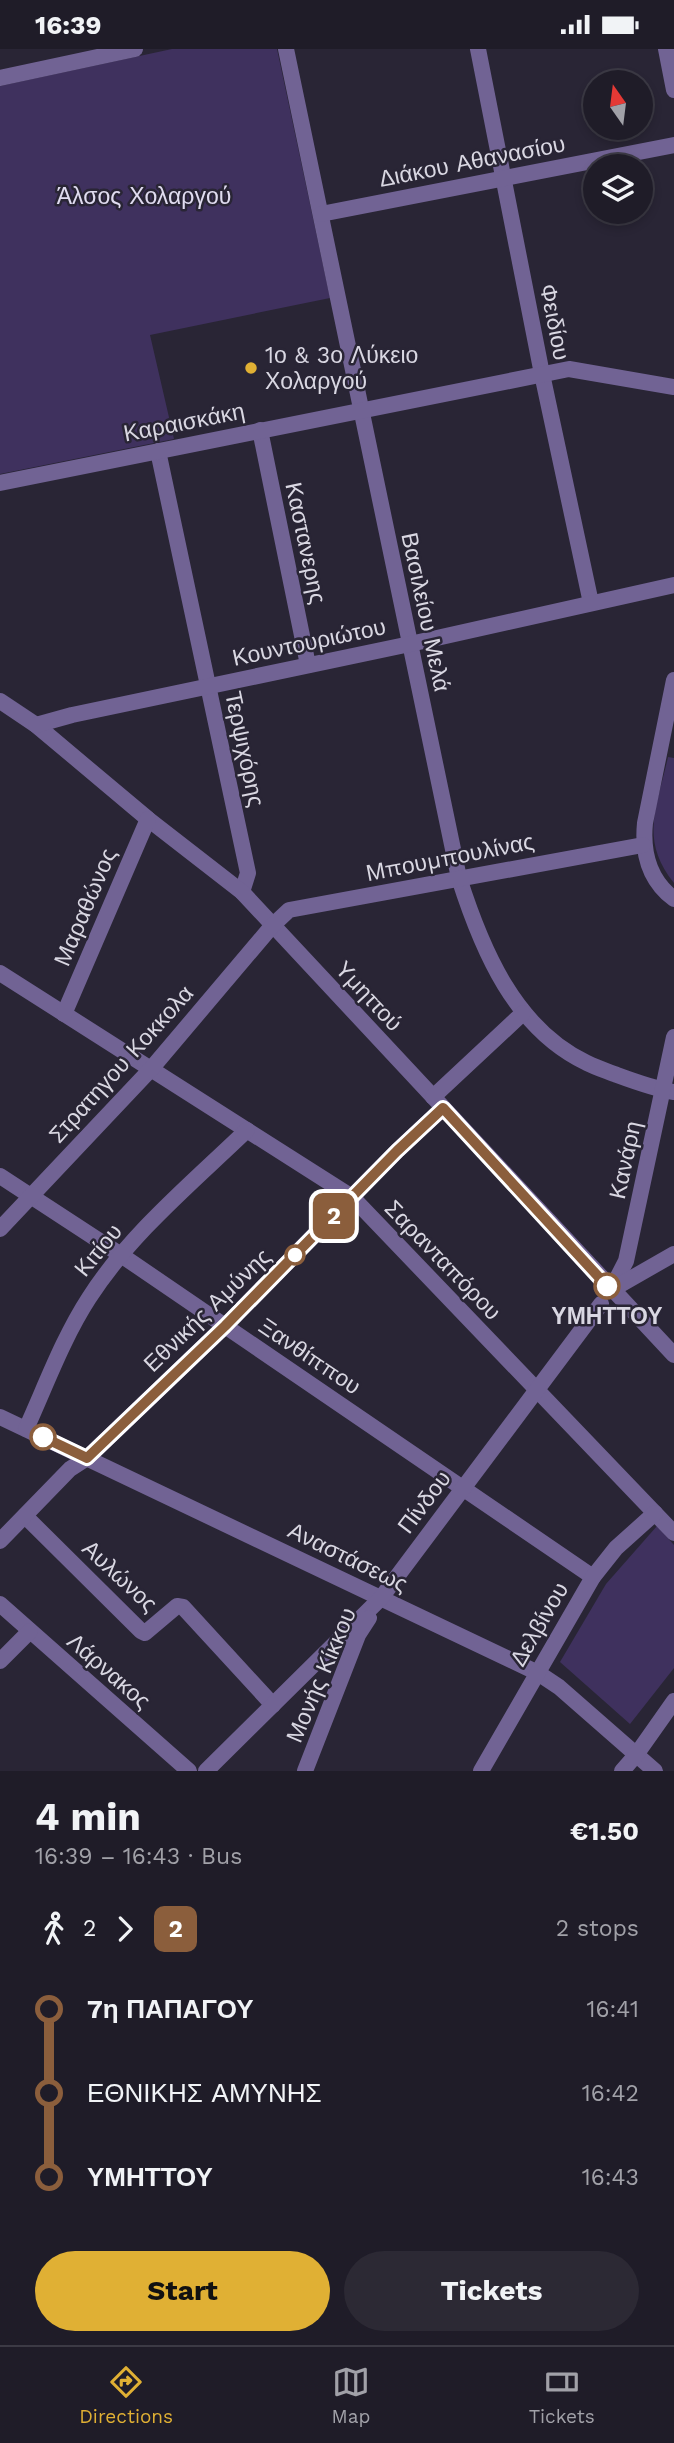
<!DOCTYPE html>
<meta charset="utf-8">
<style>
body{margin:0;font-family:"Work Sans",sans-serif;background:#2c2934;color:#f1f3f6;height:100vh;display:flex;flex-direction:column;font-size:26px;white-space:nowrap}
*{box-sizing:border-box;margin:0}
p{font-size:23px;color:#a1a1a8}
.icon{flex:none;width:38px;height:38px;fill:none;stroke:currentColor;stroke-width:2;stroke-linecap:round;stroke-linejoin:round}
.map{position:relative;height:1722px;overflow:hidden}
.drawer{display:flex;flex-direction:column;background:#1f1c28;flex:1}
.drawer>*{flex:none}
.badge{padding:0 14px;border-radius:10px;font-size:24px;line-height:46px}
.needle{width:46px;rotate:346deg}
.tools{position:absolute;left:583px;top:21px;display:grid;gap:14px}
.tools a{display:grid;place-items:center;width:70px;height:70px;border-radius:50%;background:#1f1c28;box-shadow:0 4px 10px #0003,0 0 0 2px #3c3a45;font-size:35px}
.map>.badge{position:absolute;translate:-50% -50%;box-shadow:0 0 0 4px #fff}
.legs{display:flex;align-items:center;gap:10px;height:77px;padding:0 35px;font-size:23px}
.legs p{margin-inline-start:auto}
.head{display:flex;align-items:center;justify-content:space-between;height:119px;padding:0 35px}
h1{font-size:38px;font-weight:700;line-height:52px}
.cta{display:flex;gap:14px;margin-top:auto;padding:14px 35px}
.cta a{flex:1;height:80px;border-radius:42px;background:#e0b034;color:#111;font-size:28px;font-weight:700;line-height:80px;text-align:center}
.cta a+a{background:#2c2934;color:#f1f3f6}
ul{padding:0 35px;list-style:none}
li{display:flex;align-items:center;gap:24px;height:84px;font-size:26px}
li i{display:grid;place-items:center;width:10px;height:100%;margin:0 9px;background:currentColor}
li i::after{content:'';width:18px;height:18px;margin:-9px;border:5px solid;border-radius:50%;background:#1f1c28}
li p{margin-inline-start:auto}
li:first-child i{background:linear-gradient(#0000 50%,currentColor 0)}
li:last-child i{background:linear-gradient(currentColor 50%,#0000 0)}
.status{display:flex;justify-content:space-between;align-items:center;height:49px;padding:0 35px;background:#1f1c28;direction:ltr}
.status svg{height:19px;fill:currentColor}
.menu{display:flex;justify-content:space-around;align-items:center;height:98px;border-top:2px solid #3c3a45;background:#1f1c28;font-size:19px;color:#a1a1a8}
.menu a{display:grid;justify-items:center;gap:4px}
.menu .on{color:#e0b034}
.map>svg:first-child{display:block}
</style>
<div class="status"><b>16:39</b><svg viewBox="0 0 49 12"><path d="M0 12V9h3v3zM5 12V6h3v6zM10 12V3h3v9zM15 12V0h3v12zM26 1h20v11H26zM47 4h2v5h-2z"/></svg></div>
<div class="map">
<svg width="674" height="1722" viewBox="0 0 674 1722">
<rect width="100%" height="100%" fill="#292535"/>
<g fill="#3f315e">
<polygon points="172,0 277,0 330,249 150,286 174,390 0,425 0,37"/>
<path d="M668 708 674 709V834C639 790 657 758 668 708Z"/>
<polygon points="657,1477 674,1496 674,1619 630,1675 560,1613 606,1535"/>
</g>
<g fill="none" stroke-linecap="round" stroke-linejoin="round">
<g stroke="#716394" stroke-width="16">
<path d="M286 0 459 829C482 901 515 980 587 1014 597 1019 607 1022 617 1026 636 1033 655 1040 674 1043"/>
<polyline points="478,0 542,325 591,554"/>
<polyline points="666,0 674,41"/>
<polyline points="0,29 135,0"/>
<polyline points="321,165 674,96"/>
<polyline points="260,381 308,616"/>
<polyline points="158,402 248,824 242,843"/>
<polyline points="0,434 569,320 674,338"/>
<path d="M674 631 645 774C642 804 649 831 674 850"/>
<polyline points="0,652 36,676 148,770 242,843 674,1306"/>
<polyline points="36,676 72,666 410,595 674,536"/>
<polyline points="0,924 352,1148 674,1484"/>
<polyline points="64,965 148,770"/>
<polyline points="433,1048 523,964"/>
<polyline points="0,1127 121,1206 593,1528"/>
<polyline points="0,1180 151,1020 272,877 289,861 643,796"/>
<polyline points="611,1241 626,1212 674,988"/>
<polyline points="611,1241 674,1205"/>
<polyline points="0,1368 538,1624 559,1638 655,1722"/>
<path d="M26 1380C46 1336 63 1289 89 1249 130 1185 192 1134 247 1081"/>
<polyline points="25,1467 141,1582 145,1584 177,1557 183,1558 273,1656"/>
<polyline points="0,1492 70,1420 87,1409 225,1277 397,1102 443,1059"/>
<polyline points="0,1555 189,1722"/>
<polyline points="0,1612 30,1582"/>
<polyline points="206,1722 381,1549 601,1255"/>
<polyline points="305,1722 358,1586 369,1569"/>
<polyline points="481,1722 593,1528 616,1499 655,1464"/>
<polyline points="622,1722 636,1706 674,1652"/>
</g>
</g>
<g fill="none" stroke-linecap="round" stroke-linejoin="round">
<defs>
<polyline id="line-1" points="43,1388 87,1409 225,1277 397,1102 443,1059 607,1237"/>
</defs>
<use href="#line-1" stroke="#fff" stroke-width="16"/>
<use href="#line-1" stroke="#8b5e3c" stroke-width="10"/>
</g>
<circle fill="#e0b034" stroke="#292535" stroke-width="2.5" cx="251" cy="319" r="7"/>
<g fill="#fff" stroke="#8b5e3c" stroke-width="3.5">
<circle cx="295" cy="1206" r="9"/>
<circle cx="607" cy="1237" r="12"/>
<circle cx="43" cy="1388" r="12"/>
</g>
<g text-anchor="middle" stroke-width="5" stroke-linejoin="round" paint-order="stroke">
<g font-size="23" fill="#d9d7e2" stroke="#292535">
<text transform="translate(472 112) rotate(-11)" y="8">Διάκου Αθανασίου</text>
<text transform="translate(555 273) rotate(79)" y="8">Φειδίου</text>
<text transform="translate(184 373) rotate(-11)" y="8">Καραισκάκη</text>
<text transform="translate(306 494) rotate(78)" y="8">Καστανερης</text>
<text transform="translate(426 563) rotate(78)" y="8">Βασιλείου Μελά</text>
<text transform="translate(309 593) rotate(-12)" y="8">Κουντουριώτου</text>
<text transform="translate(245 700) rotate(78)" y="8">Τερψιχόρης</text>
<text transform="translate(450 808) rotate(-11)" y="8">Μπουμπουλίνας</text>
<text transform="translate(85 858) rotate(-67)" y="8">Μαραθώνος</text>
<text transform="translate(369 947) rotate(47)" y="8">Υμηττού</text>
<text transform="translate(121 1015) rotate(-48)" y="8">Στρατηγου Κοκκολα</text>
<text transform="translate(625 1111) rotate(-78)" y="8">Κανάρη</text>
<text transform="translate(98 1201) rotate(-51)" y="8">Κιτίου</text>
<text transform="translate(443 1211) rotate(46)" y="8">Σαρανταπόρου</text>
<text transform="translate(207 1261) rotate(-44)" y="8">Εθνικής Αμύνης</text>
<text transform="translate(310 1307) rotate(34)" y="8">Ξανθίππου</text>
<text transform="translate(424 1453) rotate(-53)" y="8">Πίνδου</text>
<text transform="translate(348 1508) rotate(26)" y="8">Αναστάσεως</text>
<text transform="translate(120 1527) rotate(43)" y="8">Αυλώνος</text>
<text transform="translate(539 1575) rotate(-60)" y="8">Δελβίνου</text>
<text transform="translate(109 1622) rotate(41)" y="8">Λάρνακος</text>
<text transform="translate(321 1626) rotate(-67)" y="8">Μονής Κίκκου</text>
</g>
<g font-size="23" fill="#e0dcf0" stroke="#292535">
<text x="144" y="155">Άλσος Χολαργού</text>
</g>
<g font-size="23" fill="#d9d7e2" stroke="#292535" text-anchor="start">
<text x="265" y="314">1ο &amp; 3ο Λύκειο<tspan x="265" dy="26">Χολαργού</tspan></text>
</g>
<g font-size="23" font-weight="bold" fill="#d9d7e2" stroke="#292535">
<text x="607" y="1275">ΥΜΗΤΤΟΥ</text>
</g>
</g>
</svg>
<div class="tools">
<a><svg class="needle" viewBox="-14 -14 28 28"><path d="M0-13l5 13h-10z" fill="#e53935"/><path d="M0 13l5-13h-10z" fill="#a1a1a8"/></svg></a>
<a><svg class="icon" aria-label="layers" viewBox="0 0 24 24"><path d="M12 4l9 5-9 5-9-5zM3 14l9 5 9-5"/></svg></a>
</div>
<b class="badge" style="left:334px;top:1167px;background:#8b5e3c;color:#fff">2</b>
</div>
<section class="drawer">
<div class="head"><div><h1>4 min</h1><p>16:39 – 16:43 · Bus</p></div><b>€1.50</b></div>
<div class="legs"><svg class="icon" aria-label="walk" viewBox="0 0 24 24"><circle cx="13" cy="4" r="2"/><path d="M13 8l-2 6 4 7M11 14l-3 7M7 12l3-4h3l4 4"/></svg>2<svg class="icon" aria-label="forward" viewBox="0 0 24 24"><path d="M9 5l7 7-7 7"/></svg><b class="badge" style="background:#8b5e3c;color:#fff">2</b><p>2 stops</p></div>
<ul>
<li><i style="color:#8b5e3c"></i><b>7η ΠΑΠΑΓΟΥ</b><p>16:41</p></li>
<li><i style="color:#8b5e3c"></i><span>ΕΘΝΙΚΗΣ ΑΜΥΝΗΣ</span><p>16:42</p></li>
<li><i style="color:#8b5e3c"></i><b>ΥΜΗΤΤΟΥ</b><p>16:43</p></li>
</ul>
<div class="cta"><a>Start</a><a>Tickets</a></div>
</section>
<nav class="menu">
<a class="on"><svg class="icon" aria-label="directions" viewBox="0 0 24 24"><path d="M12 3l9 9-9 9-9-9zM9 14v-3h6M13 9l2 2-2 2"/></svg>Directions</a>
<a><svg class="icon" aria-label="map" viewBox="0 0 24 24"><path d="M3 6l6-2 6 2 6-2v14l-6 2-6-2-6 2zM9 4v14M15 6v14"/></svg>Map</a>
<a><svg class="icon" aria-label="tickets" viewBox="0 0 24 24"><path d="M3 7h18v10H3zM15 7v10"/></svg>Tickets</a>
</nav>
